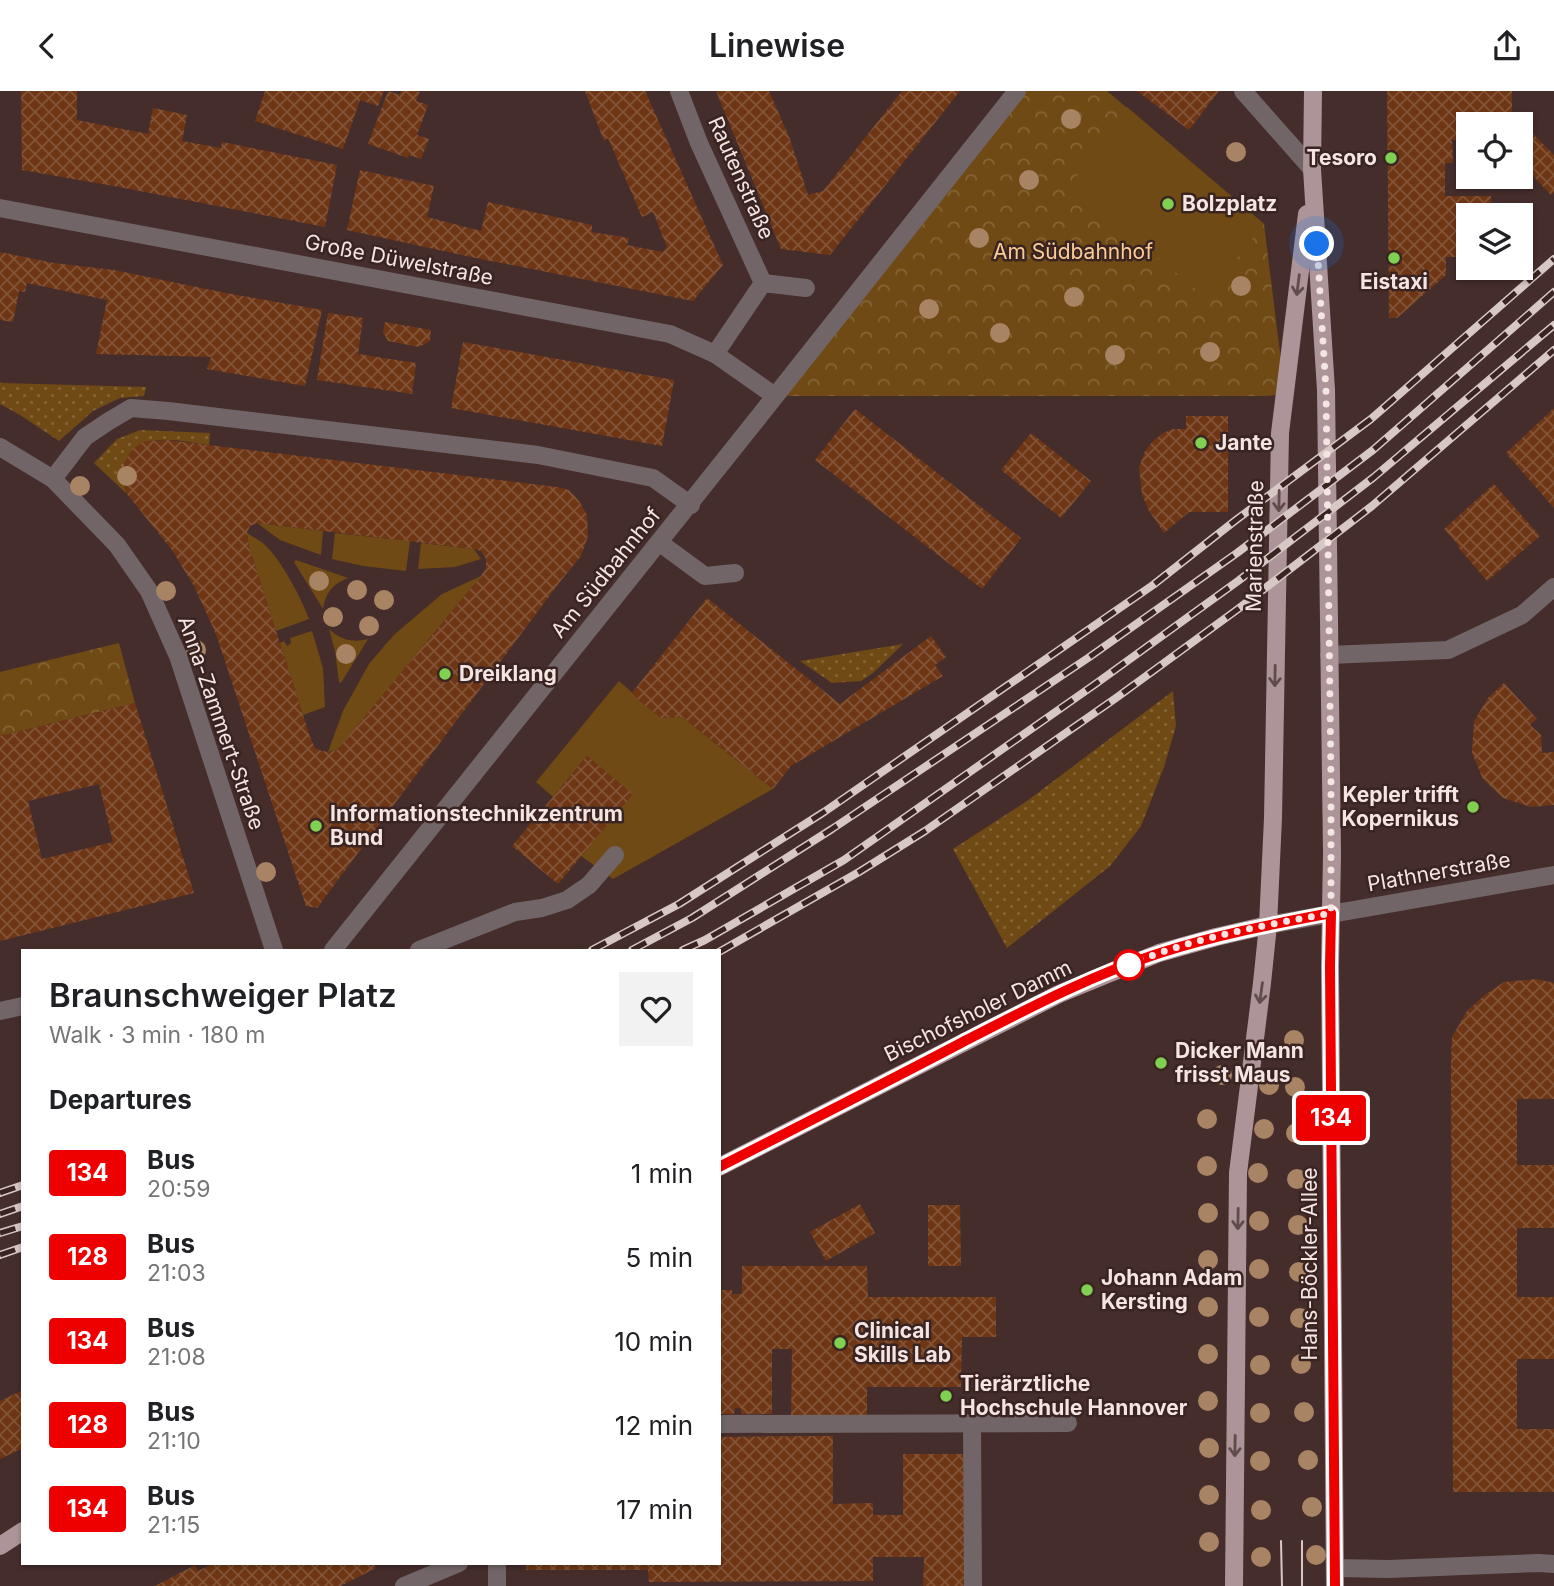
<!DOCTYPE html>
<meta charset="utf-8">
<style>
body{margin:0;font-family:Inter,sans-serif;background:#f2f2f2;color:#202124;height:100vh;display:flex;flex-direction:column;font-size:26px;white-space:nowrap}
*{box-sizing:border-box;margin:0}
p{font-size:23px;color:#757577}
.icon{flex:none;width:38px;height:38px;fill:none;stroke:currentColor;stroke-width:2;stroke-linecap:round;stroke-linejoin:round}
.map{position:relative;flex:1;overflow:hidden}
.side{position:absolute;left:21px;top:858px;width:700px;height:616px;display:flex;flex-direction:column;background:#fff;border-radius:0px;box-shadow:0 2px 5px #0004}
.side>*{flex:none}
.badge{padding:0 14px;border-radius:5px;font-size:24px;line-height:46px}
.tools{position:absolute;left:1456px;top:21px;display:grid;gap:14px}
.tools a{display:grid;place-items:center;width:77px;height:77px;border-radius:0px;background:#fff;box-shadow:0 2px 5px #0004;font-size:35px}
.you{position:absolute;width:35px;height:35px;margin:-18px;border:5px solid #fff;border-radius:50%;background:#1a73e8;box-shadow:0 0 0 10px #1a73e833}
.map>.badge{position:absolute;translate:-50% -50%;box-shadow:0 0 0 4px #fff}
h2{padding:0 28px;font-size:26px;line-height:63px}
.round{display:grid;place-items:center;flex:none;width:74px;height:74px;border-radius:0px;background:#f2f2f2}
.overview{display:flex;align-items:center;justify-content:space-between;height:119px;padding:0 28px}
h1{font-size:33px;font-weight:600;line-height:52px}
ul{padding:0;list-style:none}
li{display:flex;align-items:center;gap:21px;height:84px;padding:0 28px}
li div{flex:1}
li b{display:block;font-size:26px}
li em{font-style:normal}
li .badge{min-width:77px;font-weight:700;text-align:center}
header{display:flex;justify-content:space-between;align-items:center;height:91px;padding:0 28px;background:#fff;font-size:32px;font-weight:600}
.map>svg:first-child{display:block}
</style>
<header><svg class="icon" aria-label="back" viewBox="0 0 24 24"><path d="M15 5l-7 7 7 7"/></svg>Linewise<svg class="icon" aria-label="share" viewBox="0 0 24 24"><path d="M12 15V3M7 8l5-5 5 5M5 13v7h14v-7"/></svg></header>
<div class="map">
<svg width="1554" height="1495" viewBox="0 0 1554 1495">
<defs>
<pattern id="grass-dots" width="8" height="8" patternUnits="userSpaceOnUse" patternTransform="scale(1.75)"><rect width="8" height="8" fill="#704a14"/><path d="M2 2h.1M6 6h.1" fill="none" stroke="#856436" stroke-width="1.8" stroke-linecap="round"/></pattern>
<pattern id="park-crowns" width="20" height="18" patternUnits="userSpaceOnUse" patternTransform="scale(1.75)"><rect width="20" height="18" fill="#704a14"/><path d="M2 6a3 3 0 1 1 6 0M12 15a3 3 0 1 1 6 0" fill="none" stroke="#856436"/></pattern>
<pattern id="building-cross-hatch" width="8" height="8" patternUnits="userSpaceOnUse" patternTransform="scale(1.75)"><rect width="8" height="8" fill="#6e3615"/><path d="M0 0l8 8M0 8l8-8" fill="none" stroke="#835337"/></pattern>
</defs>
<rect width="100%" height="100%" fill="#452d2b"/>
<g fill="url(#grass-dots)">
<polygon points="0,291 2,292 146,296 144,305 120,307 93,320 59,350 20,324 0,313"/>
<path d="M140 339 210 342 209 354C185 351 142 339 128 366 124 372 122 380 122 387 123 392 125 398 127 403L94 372 117 348Z"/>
<polygon points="903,553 873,582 861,590 832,592 800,570"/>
<polygon points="1173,600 1176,635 1164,676 1141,735 1110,775 1007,857 953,758 1027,710"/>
</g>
<g fill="url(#park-crowns)">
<polygon points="1017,0 1107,0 1264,133 1285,302 1268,305 775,305"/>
<polygon points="119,552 135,612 0,645 0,581"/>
</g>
<g fill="#704a14">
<polygon points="1127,16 1264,133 1206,207 1071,93"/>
<polygon points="257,432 323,440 321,464 280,449"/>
<path d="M247 442C253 446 261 450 266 455 281 469 302 508 309 528L276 540 249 456Z"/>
<polygon points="335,442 410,450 406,480 363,475 332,468"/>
<polygon points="421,452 474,458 481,468 455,476 418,478"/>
<path d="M296 469 348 487C332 493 326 502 323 518L294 471Z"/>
<polygon points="481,485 345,650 337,659 328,661 343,620 369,573 385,554 395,543 442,503"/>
<path d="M329 538C341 549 352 552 368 548L341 592 339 591 335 560Z"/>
<polygon points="312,540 323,577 325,616 303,624 280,552 284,550 287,555 291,552 290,547"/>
<polygon points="619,590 661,627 682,626 773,698 613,788 581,765 632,703 587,665 553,706 536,691"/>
</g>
<g fill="url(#building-cross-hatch)" fill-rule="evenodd">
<polygon points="21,0 77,0 77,29 148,43 153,17 187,24 182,50 221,57 222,51 337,74 325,136 119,96 22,79"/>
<polygon points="265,0 384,0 378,15 360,9 343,58 255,30"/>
<polygon points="388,0 400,4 401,0 416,0 420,1 416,10 428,14 417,44 429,48 421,68 409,64 408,67 368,53"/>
<polygon points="585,0 645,0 723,174 693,210 471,166 347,139 360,79 434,95 427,126 481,140 488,111 592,134 592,141 629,147 627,154 663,161 667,156 653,121 642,126 608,47 604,50"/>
<polygon points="716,0 769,0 790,48 808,104 823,100 902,0 960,0 830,164 781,158"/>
<polygon points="1137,0 1219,0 1189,39"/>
<polygon points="1387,0 1512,0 1512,22 1554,64 1554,101 1551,104 1521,72 1521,33 1468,33 1468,49 1452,49 1453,72 1445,72 1445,105 1491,105 1491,124 1468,124 1468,158 1460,158 1460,166 1446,166 1446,184 1397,227 1389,227"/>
<polygon points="0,161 54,172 114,179 226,202 322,219 305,295 207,278 211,266 96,263 107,209 27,192 25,201 19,200 13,231 0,229"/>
<polygon points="328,222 363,227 358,263 416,272 412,303 317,289"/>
<polygon points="385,231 431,239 430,250 419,256 388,250 383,241"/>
<polygon points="463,251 674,289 662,355 451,317"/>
<polygon points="1554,317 1554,417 1506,362"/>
<polygon points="855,318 1021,447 982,498 815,369"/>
<polygon points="1186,325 1228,325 1228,421 1189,421 1164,442 1148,418 1142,403 1139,377 1145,360 1153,350 1163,342 1173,338 1186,338"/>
<polygon points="1031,342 1091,390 1061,427 1001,379"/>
<path d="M167 349 557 396 569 399 579 410 587 424 588 445 581 465 559 492 317 817 306 815 216 543 194 495 172 459 127 403 122 386 125 372 131 359 145 350ZM257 432 474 458 481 460 486 468V477L481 485 337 659 330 661 322 660 315 657 310 646 249 456 247 442 250 435Z"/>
<polygon points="1494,393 1540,445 1487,490 1458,456 1459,455 1444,438"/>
<polygon points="707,507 840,613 931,545 946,566 935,574 943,585 791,675 773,698 682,626 661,627 631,603"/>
<polygon points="1504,592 1537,628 1530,634 1541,644 1542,662 1554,661 1554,714 1531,716 1503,707 1483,688 1472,662 1474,630 1488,607"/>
<path d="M135 612 194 802 0 850V645ZM99 693 113 751 42 768 28 710Z"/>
<polygon points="587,665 633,703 558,793 512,755"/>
<polygon points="1537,888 1554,892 1554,1008 1517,1008 1517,1074 1554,1074 1554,1137 1517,1137 1517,1206 1554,1206 1554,1268 1517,1268 1517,1338 1554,1338 1554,1401 1453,1401 1451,973 1452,946 1467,920 1485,904 1504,891"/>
<polygon points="860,1113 875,1142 826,1170 810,1141"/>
<polygon points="928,1114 960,1114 961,1175 928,1175"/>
<polygon points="742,1175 867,1175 868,1206 996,1206 996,1246 962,1246 961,1296 867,1296 867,1326 791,1326 792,1258 772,1258 772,1323 741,1323 741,1317 735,1317 734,1323 719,1323 719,1199 732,1199 732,1203 742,1203"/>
<polygon points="23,1299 23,1357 0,1368 0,1310"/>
<polygon points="833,1345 833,1413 873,1412 873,1424 903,1424 903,1363 967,1363 966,1495 923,1495 924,1466 873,1466 873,1490 649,1491 648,1479 526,1479 527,1472 719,1472 719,1346"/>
<polygon points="214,1472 374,1472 376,1477 341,1495 155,1495 195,1474 198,1480"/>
</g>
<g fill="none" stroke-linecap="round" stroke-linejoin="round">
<g stroke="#716567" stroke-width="18">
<polyline points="679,0 699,52 763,192"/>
<polyline points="1243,0 1312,78"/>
<polyline points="0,117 670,243 715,263 775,305"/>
<polyline points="715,263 763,192 806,197"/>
<polyline points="0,356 53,388 117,454 149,500 178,565 274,859"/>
<polyline points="53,388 85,346 109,330 131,317 168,320 538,364 653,387 691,414"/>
<polyline points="660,452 705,485 735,482"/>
<polyline points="1329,564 1448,559 1522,524 1554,496"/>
<polyline points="1268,834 1554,784"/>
<path d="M333 859C562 574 790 287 1017 0"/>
<polyline points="419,859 515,821 542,817 567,809 589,794 615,764"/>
<polyline points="0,920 23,915"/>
<polyline points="972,1332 973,1495"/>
<polyline points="719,1333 1068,1332"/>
<polyline points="497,1472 497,1495"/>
<polyline points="1335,1477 1389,1478 1539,1472 1554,1473"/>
<polyline points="404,1495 459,1472"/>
</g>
<g stroke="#ac9498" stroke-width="18">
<polyline points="1313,0 1312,78 1326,299 1332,763 1330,875 1335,1495"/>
<polyline points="719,1076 1059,903 1159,862 1216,846 1268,834"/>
<polyline points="0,1455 23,1440"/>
<polyline points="1234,1495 1238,1082 1262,892 1268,834 1273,727 1280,342 1307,123"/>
</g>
<g stroke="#d7c7c5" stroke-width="2">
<polyline points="1281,1450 1282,1495"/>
<polyline points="1302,1495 1302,1450"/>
</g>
<defs>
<g id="rail">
<polyline points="592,859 679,813 824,721 1153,494 1236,429 1371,328 1554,168"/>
<polyline points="632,859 692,827 832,738 1088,567 1237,462 1373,359 1554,201"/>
<polyline points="683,859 705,849 844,769 1094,594 1238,490 1374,386 1554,234"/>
<polyline points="719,861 859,781 925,740 1116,607 1238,518 1372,415 1554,259"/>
<polyline points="0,1102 23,1094"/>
<polyline points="0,1123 23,1115"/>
<polyline points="0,1142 23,1135"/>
<polyline points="0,1164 23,1156"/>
</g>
</defs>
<use href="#rail" stroke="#d7c7c5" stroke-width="8"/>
<use href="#rail" stroke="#3a2421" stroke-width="5" stroke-dasharray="16" stroke-linecap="butt"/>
</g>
<g fill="#a88465">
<circle cx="1071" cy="28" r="10"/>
<circle cx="1236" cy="61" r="10"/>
<circle cx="1029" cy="89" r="10"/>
<circle cx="979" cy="147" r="10"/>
<circle cx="1241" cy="195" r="10"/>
<circle cx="1074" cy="206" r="10"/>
<circle cx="929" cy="218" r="10"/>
<circle cx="1000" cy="242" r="10"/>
<circle cx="1210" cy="261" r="10"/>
<circle cx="1115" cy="264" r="10"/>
<circle cx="127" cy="385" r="10"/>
<circle cx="80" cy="395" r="10"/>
<circle cx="319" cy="490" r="10"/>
<circle cx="357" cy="499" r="10"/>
<circle cx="166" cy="500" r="10"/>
<circle cx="384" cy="509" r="10"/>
<circle cx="333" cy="526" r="10"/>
<circle cx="369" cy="535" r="10"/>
<circle cx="196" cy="559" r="10"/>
<circle cx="346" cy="563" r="10"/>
<circle cx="266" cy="781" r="10"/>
<circle cx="1294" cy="949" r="10"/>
<circle cx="1222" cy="984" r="10"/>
<circle cx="1269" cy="994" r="10"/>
<circle cx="1295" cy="996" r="10"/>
<circle cx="1207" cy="1028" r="10"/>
<circle cx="1264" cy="1038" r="10"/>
<circle cx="1296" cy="1042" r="10"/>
<circle cx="1207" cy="1075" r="10"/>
<circle cx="1258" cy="1082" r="10"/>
<circle cx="1297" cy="1088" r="10"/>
<circle cx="1208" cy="1122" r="10"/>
<circle cx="1259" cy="1130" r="10"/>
<circle cx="1298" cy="1134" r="10"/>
<circle cx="1208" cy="1169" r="10"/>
<circle cx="1259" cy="1178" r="10"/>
<circle cx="1299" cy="1181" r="10"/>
<circle cx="1208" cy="1216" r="10"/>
<circle cx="1259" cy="1226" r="10"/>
<circle cx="1300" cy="1227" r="10"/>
<circle cx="1208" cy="1263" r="10"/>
<circle cx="1301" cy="1273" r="10"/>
<circle cx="1260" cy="1274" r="10"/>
<circle cx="1208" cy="1310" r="10"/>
<circle cx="1304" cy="1321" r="10"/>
<circle cx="1260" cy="1322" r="10"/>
<circle cx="1209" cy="1357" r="10"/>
<circle cx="1308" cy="1369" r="10"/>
<circle cx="1260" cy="1370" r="10"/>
<circle cx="1209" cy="1404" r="10"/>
<circle cx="1312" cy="1416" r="10"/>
<circle cx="1261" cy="1419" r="10"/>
<circle cx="1209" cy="1451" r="10"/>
<circle cx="1316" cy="1464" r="10"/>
<circle cx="1261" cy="1466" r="10"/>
</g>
<defs><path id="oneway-shaft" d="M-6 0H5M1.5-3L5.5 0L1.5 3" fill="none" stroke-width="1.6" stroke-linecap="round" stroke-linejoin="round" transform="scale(1.75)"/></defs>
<g stroke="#624b4b">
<use href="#oneway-shaft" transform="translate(1298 194) rotate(97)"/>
<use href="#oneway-shaft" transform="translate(1279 410) rotate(91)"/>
<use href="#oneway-shaft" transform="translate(1275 585) rotate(91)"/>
<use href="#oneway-shaft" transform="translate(1261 902) rotate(98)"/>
<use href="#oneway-shaft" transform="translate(1238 1128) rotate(91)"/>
<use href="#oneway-shaft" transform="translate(1235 1355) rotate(91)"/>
</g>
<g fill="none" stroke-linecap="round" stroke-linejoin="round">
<defs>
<path id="line" d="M719 1076C800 1035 881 994 961 952 1025 919 1091 884 1160 862 1216 844 1273 833 1331 822L1330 875 1335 1495"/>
</defs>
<use href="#line" stroke="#fff" stroke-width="16"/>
<use href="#line" stroke="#e00" stroke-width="10"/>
<path stroke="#f4e5e3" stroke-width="7" stroke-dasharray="0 12.6" d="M1129 874C1193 846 1263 835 1331 822V690L1326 299 1317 153"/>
</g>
<g fill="#80d051" stroke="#3a2421" stroke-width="2.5">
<circle cx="1391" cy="67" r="7"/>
<circle cx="1168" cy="113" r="7"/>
<circle cx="1394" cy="167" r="7"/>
<circle cx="1201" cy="352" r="7"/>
<circle cx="445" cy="583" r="7"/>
<circle cx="1473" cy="716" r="7"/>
<circle cx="316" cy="735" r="7"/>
<circle cx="1161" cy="972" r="7"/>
<circle cx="1087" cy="1199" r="7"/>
<circle cx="840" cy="1252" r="7"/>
<circle cx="946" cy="1305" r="7"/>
</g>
<circle fill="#fff" stroke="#e00" stroke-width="3.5" cx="1129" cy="874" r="14"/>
<g text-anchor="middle" stroke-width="5" stroke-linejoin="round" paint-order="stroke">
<g font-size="21" font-weight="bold" fill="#f4e5e3" stroke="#3a2421" text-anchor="start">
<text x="1377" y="74" text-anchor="end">Tesoro</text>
<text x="1182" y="120">Bolzplatz</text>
<text x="1394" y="198" text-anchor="middle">Eistaxi</text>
<text x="1215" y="359">Jante</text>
<text x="459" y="590">Dreiklang</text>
<text x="1459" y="711" text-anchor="end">Kepler trifft<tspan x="1459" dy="24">Kopernikus</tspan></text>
<text x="330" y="730">Informationstechnikzentrum<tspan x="330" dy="24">Bund</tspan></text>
<text x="1175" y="967">Dicker Mann<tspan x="1175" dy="24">frisst Maus</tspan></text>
<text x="1101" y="1194">Johann Adam<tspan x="1101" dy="24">Kersting</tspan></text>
<text x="854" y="1247">Clinical<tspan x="854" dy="24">Skills Lab</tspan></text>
<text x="960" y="1300">Tierärztliche<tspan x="960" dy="24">Hochschule Hannover</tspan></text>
</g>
<g font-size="21" fill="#f4e5e3" stroke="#3a2421">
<text transform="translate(741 87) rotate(66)" y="7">Rautenstraße</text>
<text transform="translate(399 169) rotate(11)" y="7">Große Düwelstraße</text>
<text transform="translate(1255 455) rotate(-89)" y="7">Marienstraße</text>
<text transform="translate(606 482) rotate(-51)" y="7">Am Südbahnhof</text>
<text transform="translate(221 632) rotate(71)" y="7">Anna-Zammert-Straße</text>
<text transform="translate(1439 781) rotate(-10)" y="7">Plathnerstraße</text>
<text transform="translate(978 920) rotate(-26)" y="7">Bischofsholer Damm</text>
<text transform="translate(1310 1173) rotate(-90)" y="7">Hans-Böckler-Allee</text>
</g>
<g font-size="21" fill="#f9cb95" stroke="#3a2421">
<text x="1073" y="168">Am Südbahnhof</text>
</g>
</g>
</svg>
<div class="tools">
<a><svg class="icon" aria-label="locate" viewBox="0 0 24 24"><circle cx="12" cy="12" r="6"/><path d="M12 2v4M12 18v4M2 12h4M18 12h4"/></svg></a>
<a><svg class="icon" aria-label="layers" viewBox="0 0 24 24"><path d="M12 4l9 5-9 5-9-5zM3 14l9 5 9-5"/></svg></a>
</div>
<div class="you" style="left:1317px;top:153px"></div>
<b class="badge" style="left:1331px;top:1027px;background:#e00;color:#fff">134</b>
<section class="side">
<div class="overview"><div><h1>Braunschweiger Platz</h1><p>Walk · 3 min · 180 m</p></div><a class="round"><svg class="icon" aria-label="heart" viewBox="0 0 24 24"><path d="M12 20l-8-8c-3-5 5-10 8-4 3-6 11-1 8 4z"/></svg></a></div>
<h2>Departures</h2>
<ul>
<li><span class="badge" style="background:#e00;color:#fff">134</span><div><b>Bus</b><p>20:59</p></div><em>1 min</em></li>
<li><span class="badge" style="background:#e00;color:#fff">128</span><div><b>Bus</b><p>21:03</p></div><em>5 min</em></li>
<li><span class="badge" style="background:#e00;color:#fff">134</span><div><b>Bus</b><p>21:08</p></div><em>10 min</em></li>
<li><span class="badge" style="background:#e00;color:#fff">128</span><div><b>Bus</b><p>21:10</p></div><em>12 min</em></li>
<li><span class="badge" style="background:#e00;color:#fff">134</span><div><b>Bus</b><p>21:15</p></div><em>17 min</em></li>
</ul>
</section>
</div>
